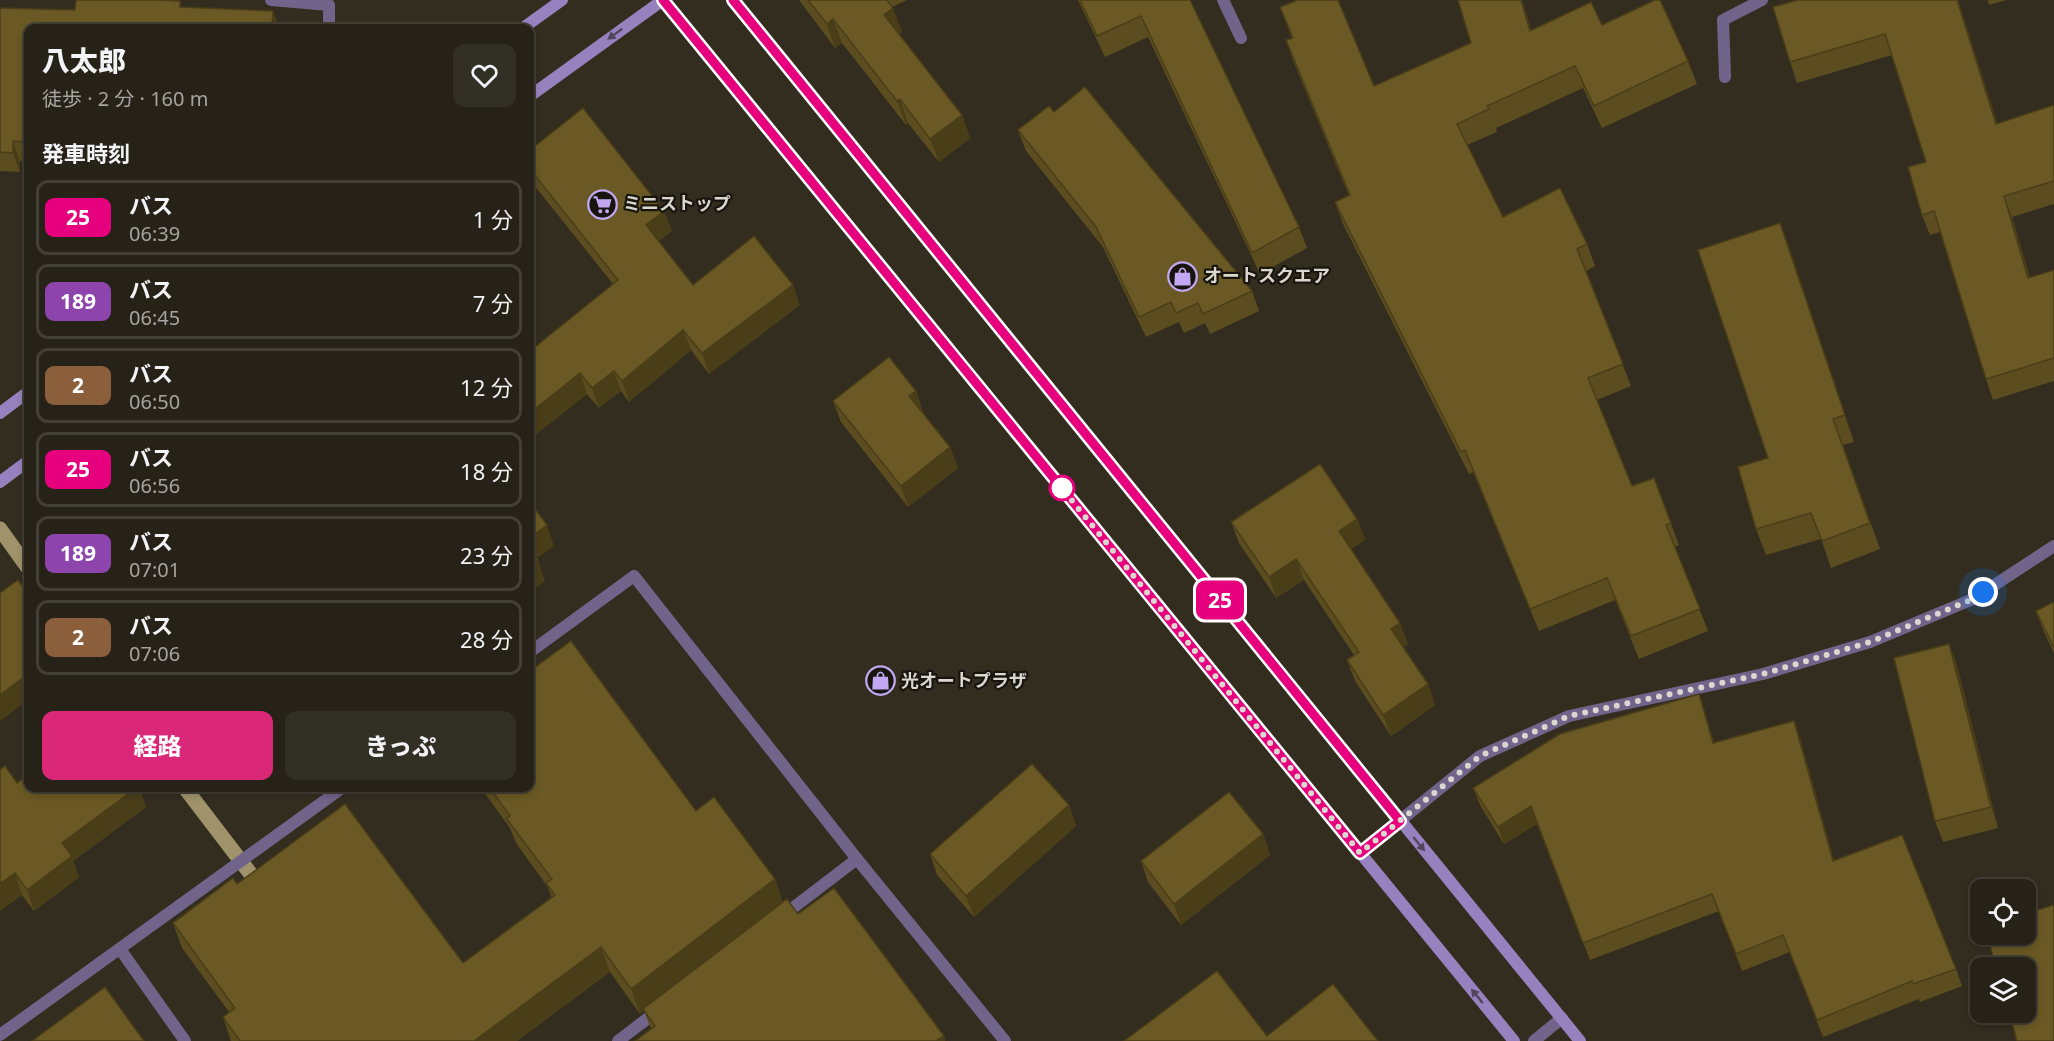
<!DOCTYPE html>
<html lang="ja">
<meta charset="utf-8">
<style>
body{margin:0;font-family:"Noto Sans","Noto Sans JP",sans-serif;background:#322f24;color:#f1f3f6;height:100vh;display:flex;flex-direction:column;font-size:22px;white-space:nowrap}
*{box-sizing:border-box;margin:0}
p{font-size:20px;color:#a4a4a1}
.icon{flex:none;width:33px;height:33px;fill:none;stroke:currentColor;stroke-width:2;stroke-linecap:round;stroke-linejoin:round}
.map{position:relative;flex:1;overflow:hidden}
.drawer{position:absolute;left:24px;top:24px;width:510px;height:768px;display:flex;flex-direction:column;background:#262217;border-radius:12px;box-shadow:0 3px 9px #0003,0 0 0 2px #423f36}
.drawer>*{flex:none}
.badge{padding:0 12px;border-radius:9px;font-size:21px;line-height:39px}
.tools{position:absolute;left:1970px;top:879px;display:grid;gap:12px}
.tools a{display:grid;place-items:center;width:66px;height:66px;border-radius:12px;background:#262217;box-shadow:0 3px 9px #0003,0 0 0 2px #423f36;font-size:30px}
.you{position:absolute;width:30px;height:30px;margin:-15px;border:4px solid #fff;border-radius:50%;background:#1a73e8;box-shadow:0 0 0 9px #1a73e833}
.map>.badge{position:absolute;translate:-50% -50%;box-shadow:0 0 0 3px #fff}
h2{padding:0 18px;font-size:22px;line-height:54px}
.round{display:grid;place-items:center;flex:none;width:63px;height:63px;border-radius:12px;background:#322f24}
.headline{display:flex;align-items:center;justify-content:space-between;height:102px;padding:0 18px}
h1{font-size:28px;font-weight:800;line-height:45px}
.action{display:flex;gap:12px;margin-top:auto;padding:12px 18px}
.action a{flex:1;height:69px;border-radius:12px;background:#db2777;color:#fff;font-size:24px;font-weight:800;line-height:69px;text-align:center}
.action a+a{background:#322f24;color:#f1f3f6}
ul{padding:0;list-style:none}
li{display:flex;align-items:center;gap:18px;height:75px;margin:0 12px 9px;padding:0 6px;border:3px solid #423f36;border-radius:12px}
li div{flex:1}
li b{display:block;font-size:22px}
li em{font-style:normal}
li .badge{min-width:66px;font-weight:700;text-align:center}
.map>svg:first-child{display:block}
</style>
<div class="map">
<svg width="2054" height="1041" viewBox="0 0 2054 1041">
<rect width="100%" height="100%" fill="#322d1f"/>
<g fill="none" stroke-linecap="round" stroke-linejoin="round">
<g stroke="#a0936b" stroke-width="15">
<polyline points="0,529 28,568"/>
<polyline points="185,788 263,890"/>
</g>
<g stroke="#71648a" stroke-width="12">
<polyline points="271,0 329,5 329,28"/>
<polyline points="1223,0 1241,38"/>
<polyline points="1725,77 1723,20 1762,0"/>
<polyline points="530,652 634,576 857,859 1005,1041"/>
<polyline points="1360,853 1480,756 1569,716 1763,674 1870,642 1973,599 2054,546"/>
<polyline points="781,917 857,859"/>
<polyline points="120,949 185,1041"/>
<polyline points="0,1035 342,788"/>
<polyline points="618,1041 660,1009"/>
<polyline points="1534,1041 1562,1018"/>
</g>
<g stroke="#9782bf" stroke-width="12">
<polyline points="663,0 1514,1041"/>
<polyline points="733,0 1580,1041"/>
<polyline points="523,28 562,0"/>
<polyline points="530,96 663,0"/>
<polyline points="0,413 28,392"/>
<polyline points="0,482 28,461"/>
</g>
</g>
<g fill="#5b4d1f">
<polygon points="799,0 907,0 892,7 902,32 899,34 962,115 970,138 939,162 908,123 906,125 842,43 835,48"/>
<polygon points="1078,0 1190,0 1299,227 1307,248 1260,274 1148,37 1105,57"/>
<polygon points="1458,0 1522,0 1531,30 1602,25 1688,61 1697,84 1602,128 1583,88 1496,128 1497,132 1467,145 1503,217 1587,244 1595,266 1586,271 1631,386 1597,400 1632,486 1654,478 1679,545 1675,547 1708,631 1639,659 1615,600 1539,631 1473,472 1469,474 1343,224 1335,202 1349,196 1294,63 1286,40 1292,38 1280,7 1374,86 1471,43"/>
<polygon points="1798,0 1958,0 1997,123 2054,105 2054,204 2012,217 2030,278 2054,270 2054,381 1993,400 1986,379 1940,232 1930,235 1922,215 1926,162 1892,55 1797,83 1790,62"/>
<polygon points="1988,0 2006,0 1989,5"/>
<polygon points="182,7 273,11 279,28 28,28 28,161 20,161 20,172 0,171 0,8 75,10"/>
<polygon points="1054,112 1252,291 1259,311 1210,334 1205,323 1184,333 1179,322 1146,337 1103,247 1026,151 1018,130"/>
<polygon points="530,150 672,231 658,241 693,285 800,305 709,374 691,350 629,402 621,391 599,408 587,394 530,439 530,351 613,284 530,180"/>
<polygon points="1780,223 1854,442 1843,445 1880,549 1831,568 1821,539 1766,555 1756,529 1768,458"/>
<polygon points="916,391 923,412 922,413 950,447 958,468 908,507 841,422 833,401"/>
<polygon points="1357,519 1365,540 1351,549 1408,644 1403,647 1428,684 1435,705 1391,736 1355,681 1347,660 1354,655 1304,580 1276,598 1239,543 1231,522"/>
<polygon points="2054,602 2054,653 2044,632 2036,611"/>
<polygon points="1949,644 1957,665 1998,828 1943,842 1935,821"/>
<polygon points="1699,694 1714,743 1800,738 1834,861 1956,969 1962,986 1920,1002 1919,999 1823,1037 1790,952 1742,971 1719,911 1590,960 1537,824 1504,844 1480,805 1473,788"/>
<polygon points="0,770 17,783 28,788 139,788 146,807 73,861 79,877 34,911 22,895 0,911"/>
<polygon points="481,788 530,788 696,811 783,902 944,1036 945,1041 635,1041 651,1029 644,1011 640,1014 610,972 517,1041 231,1041 223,1017 229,1012 182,948 173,923 237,884 463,963 552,898 547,886 516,843 510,828"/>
<polygon points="1069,805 1076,826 974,917 937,875 930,854"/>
<polygon points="1263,834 1270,855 1181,925 1148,882 1141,861"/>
</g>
<g fill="#4a3e19">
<polygon points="1521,0 1522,0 1538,53 1530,31"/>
<polygon points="1957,0 1958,0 2004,144 1996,124"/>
<polygon points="893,8 902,32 893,39 884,15"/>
<polygon points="273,11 279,28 272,28"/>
<polygon points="833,19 842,43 835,48 827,24"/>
<polygon points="900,99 908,123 906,125 897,101"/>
<polygon points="962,115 970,138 939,162 930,139"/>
<polygon points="13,141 20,161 20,172 13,153"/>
<polygon points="2004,196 2012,217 2036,299 2028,278"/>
<polygon points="664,211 672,231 653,246 646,225"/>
<polygon points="1780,223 1790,249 1854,442 1845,415"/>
<polygon points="793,285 800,305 709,374 702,353"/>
<polygon points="683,330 691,350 629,402 622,381"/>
<polygon points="614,371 621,391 599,408 592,388"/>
<polygon points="580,373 587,394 530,439 530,413"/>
<polygon points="916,391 923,412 916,417 909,396"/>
<polygon points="950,447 958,468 908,507 901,486"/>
<polygon points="1357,519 1365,540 1346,552 1339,531"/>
<polygon points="547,525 554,546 531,563 530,557 530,538"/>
<polygon points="1296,559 1304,580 1276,598 1269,577"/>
<polygon points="538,560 545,581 530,593 530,566"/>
<polygon points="1400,623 1408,644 1398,650 1391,629"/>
<polygon points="1949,644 1957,665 1998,828 1991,807"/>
<polygon points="28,674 28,700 0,721 0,695"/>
<polygon points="1428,684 1435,705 1391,736 1383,715"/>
<polygon points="1699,694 1705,711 1719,760 1713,743"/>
<polygon points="1794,721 1800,738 1839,878 1833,861"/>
<polygon points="136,788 139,788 146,807 73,861 79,877 34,911 27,890 62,843"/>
<polygon points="1069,805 1076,826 974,917 966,896"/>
<polygon points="1531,806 1537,824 1504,844 1498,827"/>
<polygon points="1263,834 1270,855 1181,925 1174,904"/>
<polygon points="15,873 22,895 0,911 0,884"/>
<polygon points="775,879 784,904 640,1014 631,989"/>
<polygon points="601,947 610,972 517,1041 474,1041"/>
<polygon points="944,1036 945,1041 936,1041"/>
</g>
<g fill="#6a5924" stroke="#4a3e19" stroke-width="1.5">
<polygon points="76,0 158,0 180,1 180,7 273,11 272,28 28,28 28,142 13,141 13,153 0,152 0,8 75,10"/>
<polygon points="808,0 887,0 893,8 884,15 962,115 930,139 900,99 897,101 833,19 827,24"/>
<polygon points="1080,0 1190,0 1299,227 1252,253 1141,16 1097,36"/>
<polygon points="1298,0 1338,0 1374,86 1471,43 1458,0 1521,0 1530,31 1591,2 1602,25 1655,0 1660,0 1688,61 1594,106 1575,66 1487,106 1489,109 1457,124 1503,217 1560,188 1587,244 1577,249 1623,364 1588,378 1632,486 1654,478 1671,523 1666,525 1700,609 1631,636 1607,578 1530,609 1465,450 1461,452 1335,202 1350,195 1286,40 1293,38 1280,7"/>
<polygon points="1798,0 1957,0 1996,124 2054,105 2054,181 2004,196 2028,278 2054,270 2054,358 1986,379 1934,211 1922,215 1908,167 1926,162 1885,34 1790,62 1773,7"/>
<polygon points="1085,87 1252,291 1203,314 1198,303 1176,313 1171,302 1139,317 1096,227 1018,130 1049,106 1054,112"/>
<polygon points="583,108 664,211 646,225 693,285 754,236 793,285 702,353 683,330 622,381 614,371 592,388 580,373 530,413 530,351 618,280 530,169 530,150"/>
<polygon points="1780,223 1845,415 1833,419 1870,523 1822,541 1811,513 1756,529 1738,467 1768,458 1698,250"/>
<polygon points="889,357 916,391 909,396 950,447 901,486 833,401"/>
<polygon points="1320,464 1357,519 1339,531 1400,623 1391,629 1428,684 1383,715 1347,660 1359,652 1296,559 1269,577 1231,522"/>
<polygon points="530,502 547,525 530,538"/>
<polygon points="530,549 538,560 530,566"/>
<polygon points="18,580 28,594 28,674 0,695 0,593"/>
<polygon points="2054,602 2054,648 2036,611"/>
<polygon points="571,641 696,811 714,797 775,879 631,989 601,947 474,1041 240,1041 223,1017 235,1008 173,923 233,878 237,884 345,804 463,963 555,895 546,883 552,879 506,818 510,816 490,788 530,788 530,671"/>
<polygon points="1949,644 1991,807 1935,821 1894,658"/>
<polygon points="1699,694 1713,743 1794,721 1833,861 1902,835 1956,969 1913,984 1912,981 1817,1020 1783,935 1736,954 1712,894 1583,943 1531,806 1498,827 1473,788 1560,734"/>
<polygon points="1032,764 1069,805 966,896 930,854"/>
<polygon points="5,766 17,783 28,775 28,788 136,788 62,843 72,856 27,890 15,873 0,884 0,770"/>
<polygon points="1229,792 1263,834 1174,904 1141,861"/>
<polygon points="834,888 944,1036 936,1041 635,1041 655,1026 643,1009 787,899 798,914"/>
<polygon points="2054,905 2054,1041 2017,1041 2009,1012 2025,1012 2025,968 1996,968 1987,934 2025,934 2025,914"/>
<polygon points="1217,971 1267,1036 1333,984 1378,1041 1124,1041"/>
<polygon points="105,987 144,1041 32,1041"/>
</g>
<defs><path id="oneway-solid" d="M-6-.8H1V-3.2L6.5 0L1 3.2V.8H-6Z" transform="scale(1.5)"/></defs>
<g fill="#51465e">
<use href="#oneway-solid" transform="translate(615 34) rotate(144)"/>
<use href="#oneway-solid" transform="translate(1419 844) rotate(51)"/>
<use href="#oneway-solid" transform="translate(1477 996) rotate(-129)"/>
</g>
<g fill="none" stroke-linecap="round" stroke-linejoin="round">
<defs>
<polyline id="line" points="663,0 1360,853 1400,821 733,0"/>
</defs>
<use href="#line" stroke="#fff" stroke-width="14"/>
<use href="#line" stroke="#e6007e" stroke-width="9"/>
<polyline stroke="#d9d7ce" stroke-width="6" stroke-dasharray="0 10.8" points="1062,488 1060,486 1360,853 1480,756 1569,716 1763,674 1870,642 1973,599 1983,592"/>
</g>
<defs>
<symbol id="supermarket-ring" viewBox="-11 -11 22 22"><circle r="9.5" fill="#18150f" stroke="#c2a8f3" stroke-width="1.5"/><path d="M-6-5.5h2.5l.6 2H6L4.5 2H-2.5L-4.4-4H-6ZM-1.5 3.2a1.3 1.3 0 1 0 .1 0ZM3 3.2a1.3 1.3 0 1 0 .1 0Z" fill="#c2a8f3"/></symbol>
<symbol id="shop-ring" viewBox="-11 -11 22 22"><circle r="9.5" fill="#18150f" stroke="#c2a8f3" stroke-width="1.5"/><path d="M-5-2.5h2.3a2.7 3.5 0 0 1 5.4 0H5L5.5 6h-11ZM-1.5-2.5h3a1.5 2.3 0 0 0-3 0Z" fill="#c2a8f3"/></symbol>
</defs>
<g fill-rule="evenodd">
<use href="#supermarket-ring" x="586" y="188" width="33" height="33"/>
<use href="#shop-ring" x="1166" y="260" width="33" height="33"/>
<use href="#shop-ring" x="864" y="664" width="33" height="33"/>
</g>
<circle fill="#fff" stroke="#e6007e" stroke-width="3" cx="1062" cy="488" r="12"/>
<g text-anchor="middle" stroke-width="4.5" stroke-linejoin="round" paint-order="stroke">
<g font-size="18" font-weight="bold" fill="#d9d7ce" stroke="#18150f" text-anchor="start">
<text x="623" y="210">ミニストップ</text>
<text x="1204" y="282">オートスクエア</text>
<text x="901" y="687">光オートプラザ</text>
</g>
</g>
</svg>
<div class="tools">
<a><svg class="icon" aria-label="locate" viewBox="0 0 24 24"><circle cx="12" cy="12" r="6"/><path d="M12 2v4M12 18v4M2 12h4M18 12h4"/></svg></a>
<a><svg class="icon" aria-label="layers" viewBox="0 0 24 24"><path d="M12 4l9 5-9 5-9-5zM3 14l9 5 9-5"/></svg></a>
</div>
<div class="you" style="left:1983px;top:592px"></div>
<b class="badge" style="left:1220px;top:600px;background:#e6007e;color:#fff">25</b>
<section class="drawer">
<div class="headline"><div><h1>八太郎</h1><p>徒歩 · 2 分 · 160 m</p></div><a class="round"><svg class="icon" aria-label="heart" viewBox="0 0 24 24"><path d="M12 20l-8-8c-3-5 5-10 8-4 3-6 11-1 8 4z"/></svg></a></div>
<h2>発車時刻</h2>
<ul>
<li><span class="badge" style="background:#e6007e;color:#fff">25</span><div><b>バス</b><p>06:39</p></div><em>1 分</em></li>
<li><span class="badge" style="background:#8e44ad;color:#fff">189</span><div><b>バス</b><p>06:45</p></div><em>7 分</em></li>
<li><span class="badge" style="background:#8b5e3c;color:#fff">2</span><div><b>バス</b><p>06:50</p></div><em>12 分</em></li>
<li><span class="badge" style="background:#e6007e;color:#fff">25</span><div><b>バス</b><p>06:56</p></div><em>18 分</em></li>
<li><span class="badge" style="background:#8e44ad;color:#fff">189</span><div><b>バス</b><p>07:01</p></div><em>23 分</em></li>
<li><span class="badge" style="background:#8b5e3c;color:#fff">2</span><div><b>バス</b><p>07:06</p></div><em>28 分</em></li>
</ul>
<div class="action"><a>経路</a><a>きっぷ</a></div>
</section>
</div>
